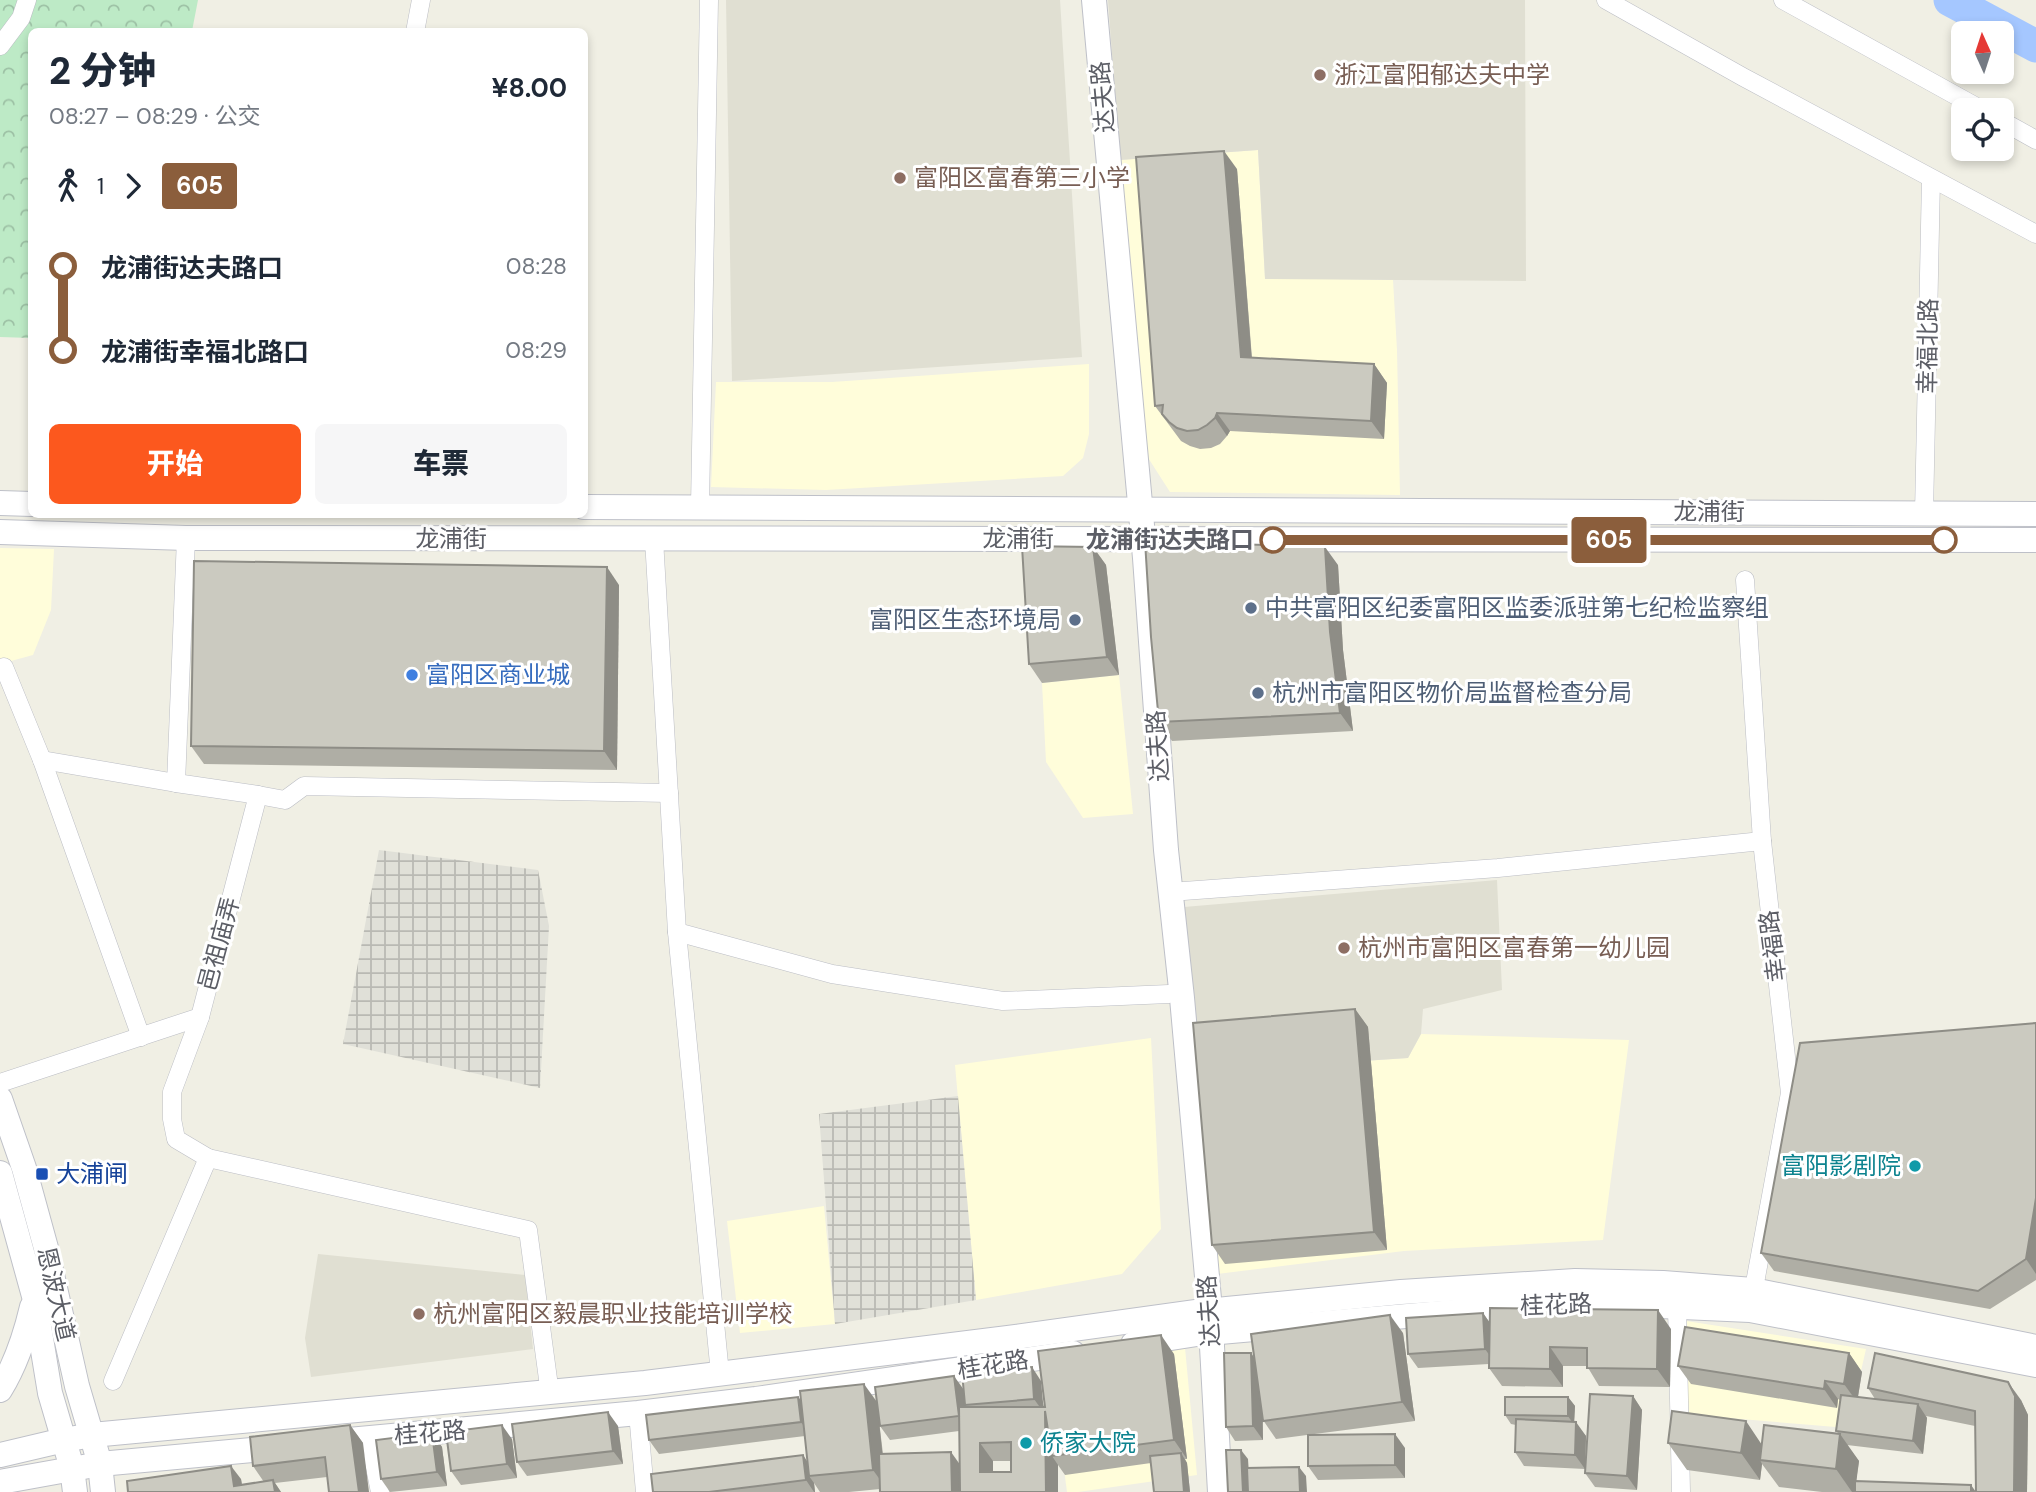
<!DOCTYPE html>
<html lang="zh">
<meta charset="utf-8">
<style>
body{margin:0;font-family:"DM Sans","Noto Sans SC",sans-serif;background:#f6f6f7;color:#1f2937;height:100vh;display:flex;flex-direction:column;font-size:26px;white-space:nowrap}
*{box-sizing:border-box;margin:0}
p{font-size:23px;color:#747a83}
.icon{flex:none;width:38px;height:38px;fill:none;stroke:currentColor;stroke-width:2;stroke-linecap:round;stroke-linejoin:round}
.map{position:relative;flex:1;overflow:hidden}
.sheet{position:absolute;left:28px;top:28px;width:560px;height:490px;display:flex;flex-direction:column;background:#fff;border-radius:10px;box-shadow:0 4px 10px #0003}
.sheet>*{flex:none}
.badge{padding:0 14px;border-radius:5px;font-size:24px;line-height:46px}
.needle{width:46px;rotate:357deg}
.fabs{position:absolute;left:1951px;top:21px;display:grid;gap:14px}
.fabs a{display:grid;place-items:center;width:63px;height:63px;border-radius:10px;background:#fff;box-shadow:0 4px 10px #0003;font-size:35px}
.map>.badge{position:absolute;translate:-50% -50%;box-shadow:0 0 0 4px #fff}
.legs{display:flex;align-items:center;gap:10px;height:77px;padding:0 21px;font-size:23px}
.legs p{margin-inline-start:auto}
.overview{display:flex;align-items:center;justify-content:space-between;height:119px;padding:0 21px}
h1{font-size:38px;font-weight:800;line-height:52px}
.button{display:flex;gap:14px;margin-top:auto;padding:14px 21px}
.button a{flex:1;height:80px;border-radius:10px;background:#fc581e;color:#fff;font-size:28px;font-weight:800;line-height:80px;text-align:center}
.button a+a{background:#f6f6f7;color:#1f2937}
ul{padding:0 21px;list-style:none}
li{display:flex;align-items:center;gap:24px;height:84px;font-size:26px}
li i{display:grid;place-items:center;width:10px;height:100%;margin:0 9px;background:currentColor}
li i::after{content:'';width:18px;height:18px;margin:-9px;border:5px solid;border-radius:50%;background:#fff}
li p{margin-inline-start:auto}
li:first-child i{background:linear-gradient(#0000 50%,currentColor 0)}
li:last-child i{background:linear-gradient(currentColor 50%,#0000 0)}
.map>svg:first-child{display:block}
</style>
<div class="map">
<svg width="2036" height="1492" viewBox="0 0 2036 1492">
<defs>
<pattern id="industrial-grid" width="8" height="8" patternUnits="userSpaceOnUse" patternTransform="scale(1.75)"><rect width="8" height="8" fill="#e0e0d8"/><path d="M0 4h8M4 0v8" fill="none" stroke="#b9b9b3"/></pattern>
<pattern id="forest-crowns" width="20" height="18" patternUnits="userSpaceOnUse" patternTransform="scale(1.75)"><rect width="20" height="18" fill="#bdeac6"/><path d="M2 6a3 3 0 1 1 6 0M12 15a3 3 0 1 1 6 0" fill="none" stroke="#9dc1a5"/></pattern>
</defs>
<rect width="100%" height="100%" fill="#f0efe4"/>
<g fill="#fffdda">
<polygon points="1258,150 1265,278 1393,280 1397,350 1400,495 1170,492 1145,453 1120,160"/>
<polygon points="1089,364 1089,434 1083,458 1063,476 826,490 711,487 716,382 832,382"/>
<polygon points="0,548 54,549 51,610 33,655 0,664"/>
<polygon points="1119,675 1133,814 1083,818 1046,762 1042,683"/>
<polygon points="1421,1034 1629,1040 1603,1240 1404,1251 1217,1274 1200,1072 1408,1058"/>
<polygon points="1151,1038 1161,1229 1122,1274 976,1300 955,1065"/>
<polygon points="824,1206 835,1324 740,1333 727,1221"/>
<polygon points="1686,1321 1866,1349 1848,1428 1680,1414"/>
<polygon points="1185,1348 1197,1475 1078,1492 1067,1492 1051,1369"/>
</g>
<g fill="url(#industrial-grid)">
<polygon points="379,850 538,870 549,926 540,1088 343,1044"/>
<polygon points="958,1096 976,1300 835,1324 819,1114"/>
</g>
<g fill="#e0dfd2">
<polygon points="726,0 1060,0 1082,357 732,381"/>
<polygon points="1108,0 1525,0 1526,281 1265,279 1258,150 1120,160"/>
<polygon points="1497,880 1502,990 1423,1009 1421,1034 1408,1058 1200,1072 1184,907"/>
<polygon points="318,1254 525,1275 533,1349 311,1377 305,1338"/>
</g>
<polygon fill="url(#forest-crowns)" points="0,0 198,0 192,31 32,32 31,338 0,337"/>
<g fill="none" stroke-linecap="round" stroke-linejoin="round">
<polyline stroke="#a5c7ff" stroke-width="33" points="1950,0 2036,46"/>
<defs>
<g id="street">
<polyline points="1606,0 1743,77 2036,234"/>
<polyline points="1783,0 1982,110"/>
<polyline points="415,32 421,0"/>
<polyline points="0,46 21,18 27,0"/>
<polyline points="2002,121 2036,140"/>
<polyline points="700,507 709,0"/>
<polyline points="1924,514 1931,179"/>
<polyline points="654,539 677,932 720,1374"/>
<polyline points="1745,580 1762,841 1790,1093 1752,1299"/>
<polyline points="0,669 4,667 42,760 141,1037"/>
<polyline points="42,760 176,783"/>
<polyline points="258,795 285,800 304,786 669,793"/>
<polyline points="1170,892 1498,868 1762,841"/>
<polyline points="677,932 832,974 1003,1001 1169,994"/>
<polyline points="0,1083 200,1017"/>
<polyline points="208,1158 528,1230 550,1394"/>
<polyline points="1677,1306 1681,1492"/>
<polyline points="113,1381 208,1158 176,1139 172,1119 172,1092 200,1017 258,795 176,783 186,538"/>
<polyline points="638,1413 645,1492"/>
<polyline points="369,1438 380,1492"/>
</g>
<g id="secondary">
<polyline points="1094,0 1145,558 1166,850 1182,998 1210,1310 1220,1492"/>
<polyline points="0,503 32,504"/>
<polyline points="584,507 2036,514"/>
<polyline points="0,532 186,538 2036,540"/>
<polyline points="0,1099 24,1168 46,1248 77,1386 100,1464 103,1492"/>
<polyline points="0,1173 34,1296 50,1393 72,1468 75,1492"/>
<polyline points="1133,1344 1197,1334 1570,1302 1750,1310 2036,1365"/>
<path d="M0 1390C16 1364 25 1337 32 1307"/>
<polyline points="327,1442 638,1413 756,1399 1073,1353"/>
<polyline points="0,1455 64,1440 92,1435 645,1383 1008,1338 1196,1312 1401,1292 1575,1281 1663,1283 1753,1290 2036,1347"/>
<polyline points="0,1482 100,1464 284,1447"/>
</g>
</defs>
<use href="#street" stroke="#bbbdc4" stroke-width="19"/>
<use href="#secondary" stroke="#bec0c8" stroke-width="26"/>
<use href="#street" stroke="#fff" stroke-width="18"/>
<use href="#secondary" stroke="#fff" stroke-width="24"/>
</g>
<g fill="#afaea5" fill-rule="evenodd">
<polygon points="1237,169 1252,358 1374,364 1387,383 1384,439 1230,431 1227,436 1220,444 1211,448 1200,449 1190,446 1181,441 1155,406"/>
<polygon points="1093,547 1106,565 1119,675 1042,683 1029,664"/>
<polygon points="1338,565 1343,650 1353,731 1172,741 1159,722"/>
<polygon points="619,585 617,770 204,764 191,746"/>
<polygon points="1355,1009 1368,1027 1387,1250 1225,1264 1212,1245"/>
<polygon points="2036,1023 2036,1280 1990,1309 1774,1271 1761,1253"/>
<polygon points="1483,1313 1490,1323 1671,1329 1670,1387 1599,1386 1587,1366 1563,1366 1563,1387 1502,1386 1489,1368 1489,1364 1418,1368 1408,1354"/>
<polygon points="1403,1333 1415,1421 1276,1439 1263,1420 1263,1440 1235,1441 1226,1427 1254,1357"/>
<path d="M1849 1353 1862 1372 1858 1397 1875 1399 1868 1388 2021 1400 2028 1415 2027 1492H1822L1779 1487 1762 1464 1760 1480 1687 1470 1668 1443 1762 1444 1839 1434 1836 1431 1840 1400 1838 1399 1837 1408 1691 1384 1678 1366ZM1926 1416 1975 1426 1976 1492 1856 1481 1859 1461 1847 1445 1923 1454 1927 1418Z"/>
<path d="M1174 1354 1187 1459H1185L1187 1463 1190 1492H1154L1151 1463 1065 1475 1058 1465V1492H880V1489L849 1492H820L814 1483 815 1492H653L803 1455 808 1463 805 1436 659 1454 649 1440 798 1397 802 1401 877 1402 963 1389 1032 1367 1044 1407ZM877 1404 880 1426 890 1440 959 1431V1464L883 1454ZM993 1461H1011V1472H993Z"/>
<polygon points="1633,1396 1642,1410 1637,1490 1595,1487 1585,1473"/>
<polygon points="1568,1397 1575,1406 1574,1422 1586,1436 1585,1469 1524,1466 1515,1452 1516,1425 1511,1424 1505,1415"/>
<polygon points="350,1425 363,1443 327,1477 275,1483 281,1492 128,1492 241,1479 242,1485 264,1482 253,1466"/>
<polygon points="618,1426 623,1464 527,1476 517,1462"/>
<polygon points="432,1433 442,1447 447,1486 390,1492 381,1479"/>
<polygon points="512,1439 517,1478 461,1485 451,1471"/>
<polygon points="1405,1448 1405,1478 1318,1480 1308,1466"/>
</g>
<g fill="#8e8d86">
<polygon points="1224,151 1237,169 1253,375 1241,357"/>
<polygon points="1374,364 1387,383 1384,439 1371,421"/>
<polygon points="1217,413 1230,431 1227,436 1215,418"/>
<polygon points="1093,547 1106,565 1119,675 1107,657"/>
<polygon points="1325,547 1338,565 1343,650 1353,731 1340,713 1330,632"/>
<polygon points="607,567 619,585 617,770 604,751"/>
<polygon points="1355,1009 1368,1027 1387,1250 1374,1232"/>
<polygon points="2036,1198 2036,1274 2026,1259"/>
<polygon points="1658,1310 1671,1329 1670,1387 1657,1369"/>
<polygon points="1483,1313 1492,1326 1495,1363 1485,1349"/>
<polygon points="1390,1315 1403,1333 1415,1421 1402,1402"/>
<polygon points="1161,1335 1174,1354 1187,1459 1174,1440"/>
<polygon points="1550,1347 1563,1366 1563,1387 1550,1369"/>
<polygon points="1251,1353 1261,1367 1263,1440 1253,1426"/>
<polygon points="1849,1353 1862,1372 1857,1402 1844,1384"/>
<polygon points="1032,1367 1041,1381 1044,1413 1034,1399"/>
<polygon points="954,1376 964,1390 969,1430 959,1416"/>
<polygon points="1825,1381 1838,1399 1837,1408 1824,1389"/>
<polygon points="2008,1382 2021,1400 2028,1415 2027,1492 2014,1492"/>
<polygon points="864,1384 877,1402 886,1488 873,1470"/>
<polygon points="1633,1396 1642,1410 1637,1490 1627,1476"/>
<polygon points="798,1397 808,1410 811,1436 801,1422"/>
<polygon points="1568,1397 1575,1406 1574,1425 1568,1416"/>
<polygon points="1918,1404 1927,1418 1923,1454 1913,1441"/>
<polygon points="1045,1411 1052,1456 1058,1465 1058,1492 1046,1492"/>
<polygon points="608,1412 618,1426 623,1464 613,1451"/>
<polygon points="1746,1421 1764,1448 1760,1460 1762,1464 1760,1480 1741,1453"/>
<polygon points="1576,1422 1586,1436 1585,1469 1575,1455"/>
<polygon points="350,1425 363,1443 369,1492 359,1492"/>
<polygon points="502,1425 512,1439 517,1478 507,1464"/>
<polygon points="432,1433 442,1447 447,1486 437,1472"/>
<polygon points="1395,1434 1405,1448 1405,1478 1395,1465"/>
<polygon points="1840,1434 1859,1461 1855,1492 1852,1492 1836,1469"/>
<polygon points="980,1443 993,1461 993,1490 980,1472"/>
<polygon points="1241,1450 1248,1459 1250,1492 1243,1492"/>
<polygon points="951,1452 961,1466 961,1492 952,1492"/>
<polygon points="1181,1453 1187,1463 1190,1492 1184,1492"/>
<polygon points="803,1455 812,1469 809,1476 814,1483 815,1492 814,1492 806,1480"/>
<polygon points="231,1466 241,1479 243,1492 234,1486"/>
<polygon points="1299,1467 1306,1476 1307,1492 1300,1492"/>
<polygon points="273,1480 281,1492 275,1492"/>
<polygon points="1971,1485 1976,1492 1971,1492"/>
</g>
<g fill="#cbcac0" stroke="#8e8d86" stroke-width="2" fill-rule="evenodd">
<polygon points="1224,151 1241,357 1374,364 1371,421 1217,413 1215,418 1207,425 1198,430 1187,431 1177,428 1169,422 1162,414 1163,405 1155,406 1136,157"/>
<polygon points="1145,541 1325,547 1330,632 1340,713 1159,722 1151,637"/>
<polygon points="1022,546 1093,547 1107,657 1029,664"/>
<polygon points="194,561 607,567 604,751 191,746"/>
<polygon points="1355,1009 1374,1232 1212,1245 1193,1023"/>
<polygon points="2036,1023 2036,1198 2026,1259 1978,1291 1761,1253 1800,1043"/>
<polygon points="1490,1308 1658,1310 1657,1369 1587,1368 1587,1348 1550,1347 1550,1369 1489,1368"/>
<polygon points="1483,1313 1485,1349 1408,1354 1406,1318"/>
<polygon points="1390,1315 1402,1402 1263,1421 1251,1334"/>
<polygon points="1685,1327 1849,1353 1844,1384 1825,1381 1824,1389 1678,1366"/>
<path d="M1161 1335 1174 1440 1052 1456 1045 1411 1046 1492H960L959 1407H1045L1038 1351ZM1011 1442V1472H980V1443Z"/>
<polygon points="1224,1353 1251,1353 1253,1426 1226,1427"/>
<polygon points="1875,1353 2008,1382 2015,1396 2014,1492 1976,1492 1975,1411 1868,1388"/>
<polygon points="1032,1367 1034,1399 965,1405 962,1372"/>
<polygon points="954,1376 959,1416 880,1426 875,1387"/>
<polygon points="864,1384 873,1470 809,1476 800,1391"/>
<polygon points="1590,1394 1633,1396 1627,1476 1585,1473"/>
<polygon points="1841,1395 1918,1404 1913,1441 1836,1431"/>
<polygon points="798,1397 801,1422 649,1440 646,1415"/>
<polygon points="1505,1397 1568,1397 1568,1416 1505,1415"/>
<polygon points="1672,1411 1746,1421 1741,1453 1668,1443"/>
<polygon points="608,1412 613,1451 517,1462 512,1424"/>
<polygon points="1516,1419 1576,1422 1575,1455 1515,1452"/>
<polygon points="350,1425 359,1492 329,1492 325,1457 253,1466 250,1437"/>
<polygon points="502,1425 507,1464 451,1471 446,1432"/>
<polygon points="1764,1425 1840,1434 1836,1469 1760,1460"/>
<polygon points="432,1433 437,1472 381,1479 376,1440"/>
<polygon points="1395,1434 1395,1465 1308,1466 1308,1435"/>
<polygon points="1226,1450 1241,1450 1243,1492 1228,1492"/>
<polygon points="951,1452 952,1492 880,1492 879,1454"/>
<polygon points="1181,1453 1184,1492 1154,1492 1150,1456"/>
<polygon points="803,1455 806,1480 709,1492 653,1492 651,1474"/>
<polygon points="231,1466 234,1486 273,1480 275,1492 128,1492 127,1481"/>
<polygon points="1299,1467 1300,1492 1248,1492 1247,1468"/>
<polygon points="1855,1481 1971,1485 1971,1492 1855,1492"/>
</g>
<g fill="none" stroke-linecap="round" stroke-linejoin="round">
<defs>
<polyline id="line-1" points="1273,540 1944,540"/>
</defs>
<use href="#line-1" stroke="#fff" stroke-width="16"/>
<use href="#line-1" stroke="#8b5e3c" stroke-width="10"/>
</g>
<g fill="#8d6e63" stroke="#fff" stroke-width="2.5">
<circle cx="1320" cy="75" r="7"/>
<circle cx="900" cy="178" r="7"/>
<circle cx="1344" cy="948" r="7"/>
<circle cx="419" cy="1314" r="7"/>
</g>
<g fill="#fff" stroke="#8b5e3c" stroke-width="3.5">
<circle cx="1273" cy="540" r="12"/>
<circle cx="1944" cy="540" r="12"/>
</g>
<g fill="#5c6f8a" stroke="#fff" stroke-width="2.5">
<circle cx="1251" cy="608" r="7"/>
<circle cx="1075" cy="620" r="7"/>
<circle cx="1258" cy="693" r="7"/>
</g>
<circle fill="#3f7fe0" stroke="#fff" stroke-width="2.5" cx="412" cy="675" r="7"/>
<g fill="#0f9aa8" stroke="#fff" stroke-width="2.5">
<circle cx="1915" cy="1166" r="7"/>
<circle cx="1026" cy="1443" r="7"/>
</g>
<rect fill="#1a4fb4" stroke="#fff" stroke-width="2.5" x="35" y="1167" width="14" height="14" rx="3.5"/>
<g text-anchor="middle" stroke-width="6" stroke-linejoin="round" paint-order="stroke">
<g font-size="24" fill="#785e54" stroke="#fff" text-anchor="start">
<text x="1334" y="83">浙江富阳郁达夫中学</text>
<text x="914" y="186">富阳区富春第三小学</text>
<text x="1358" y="956">杭州市富阳区富春第一幼儿园</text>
<text x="433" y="1322">杭州富阳区毅晨职业技能培训学校</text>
</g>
<g font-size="24" fill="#5c5e66" stroke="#fff">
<text transform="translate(1103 97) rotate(-95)" y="8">达夫路</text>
<text transform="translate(1928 346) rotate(-89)" y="8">幸福北路</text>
<text x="1709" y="520">龙浦街</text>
<text x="451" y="547">龙浦街</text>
<text x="1018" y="547">龙浦街</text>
<text transform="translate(1158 746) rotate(-94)" y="8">达夫路</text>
<text transform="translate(219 944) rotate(-75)" y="8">邑祖庙弄</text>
<text transform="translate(1773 946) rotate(-97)" y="8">幸福路</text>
<text transform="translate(56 1294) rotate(77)" y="8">恩波大道</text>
<text transform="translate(1556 1305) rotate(-2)" y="8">桂花路</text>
<text transform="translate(1209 1311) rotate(-94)" y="8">达夫路</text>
<text transform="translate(993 1365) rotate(-9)" y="8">桂花路</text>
<text transform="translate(430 1433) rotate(-5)" y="8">桂花路</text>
</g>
<g font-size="24" font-weight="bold" fill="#5c5e66" stroke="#fff" text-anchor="end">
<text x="1254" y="548">龙浦街达夫路口</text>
</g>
<g font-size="24" fill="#4e5e75" stroke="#fff" text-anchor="start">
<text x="1265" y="616">中共富阳区纪委富阳区监委派驻第七纪检监察组</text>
<text x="1061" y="628" text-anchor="end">富阳区生态环境局</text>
<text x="1272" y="701">杭州市富阳区物价局监督检查分局</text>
</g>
<g font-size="24" fill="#366cbe" stroke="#fff" text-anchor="start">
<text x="426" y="683">富阳区商业城</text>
</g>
<g font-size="24" fill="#0d838f" stroke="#fff" text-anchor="end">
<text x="1901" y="1174">富阳影剧院</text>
<text x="1040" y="1451" text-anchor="start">侨家大院</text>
</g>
<g font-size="24" fill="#164399" stroke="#fff" text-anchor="start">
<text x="56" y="1182">大浦闸</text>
</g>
</g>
</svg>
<div class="fabs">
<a><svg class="needle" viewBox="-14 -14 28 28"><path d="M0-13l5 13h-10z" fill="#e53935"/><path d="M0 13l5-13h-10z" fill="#747a83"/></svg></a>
<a><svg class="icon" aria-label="locate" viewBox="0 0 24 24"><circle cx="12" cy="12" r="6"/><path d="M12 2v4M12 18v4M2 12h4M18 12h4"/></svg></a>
</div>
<b class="badge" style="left:1609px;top:540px;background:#8b5e3c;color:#fff">605</b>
<section class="sheet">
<div class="overview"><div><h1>2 分钟</h1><p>08:27 – 08:29 · 公交</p></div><b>¥8.00</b></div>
<div class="legs"><svg class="icon" aria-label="walk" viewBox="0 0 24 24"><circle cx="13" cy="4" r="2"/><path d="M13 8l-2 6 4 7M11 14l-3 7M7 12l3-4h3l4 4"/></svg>1<svg class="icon" aria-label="forward" viewBox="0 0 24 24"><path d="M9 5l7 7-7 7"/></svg><b class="badge" style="background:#8b5e3c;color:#fff">605</b></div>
<ul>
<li><i style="color:#8b5e3c"></i><b>龙浦街达夫路口</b><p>08:28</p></li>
<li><i style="color:#8b5e3c"></i><b>龙浦街幸福北路口</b><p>08:29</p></li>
</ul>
<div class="button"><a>开始</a><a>车票</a></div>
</section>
</div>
